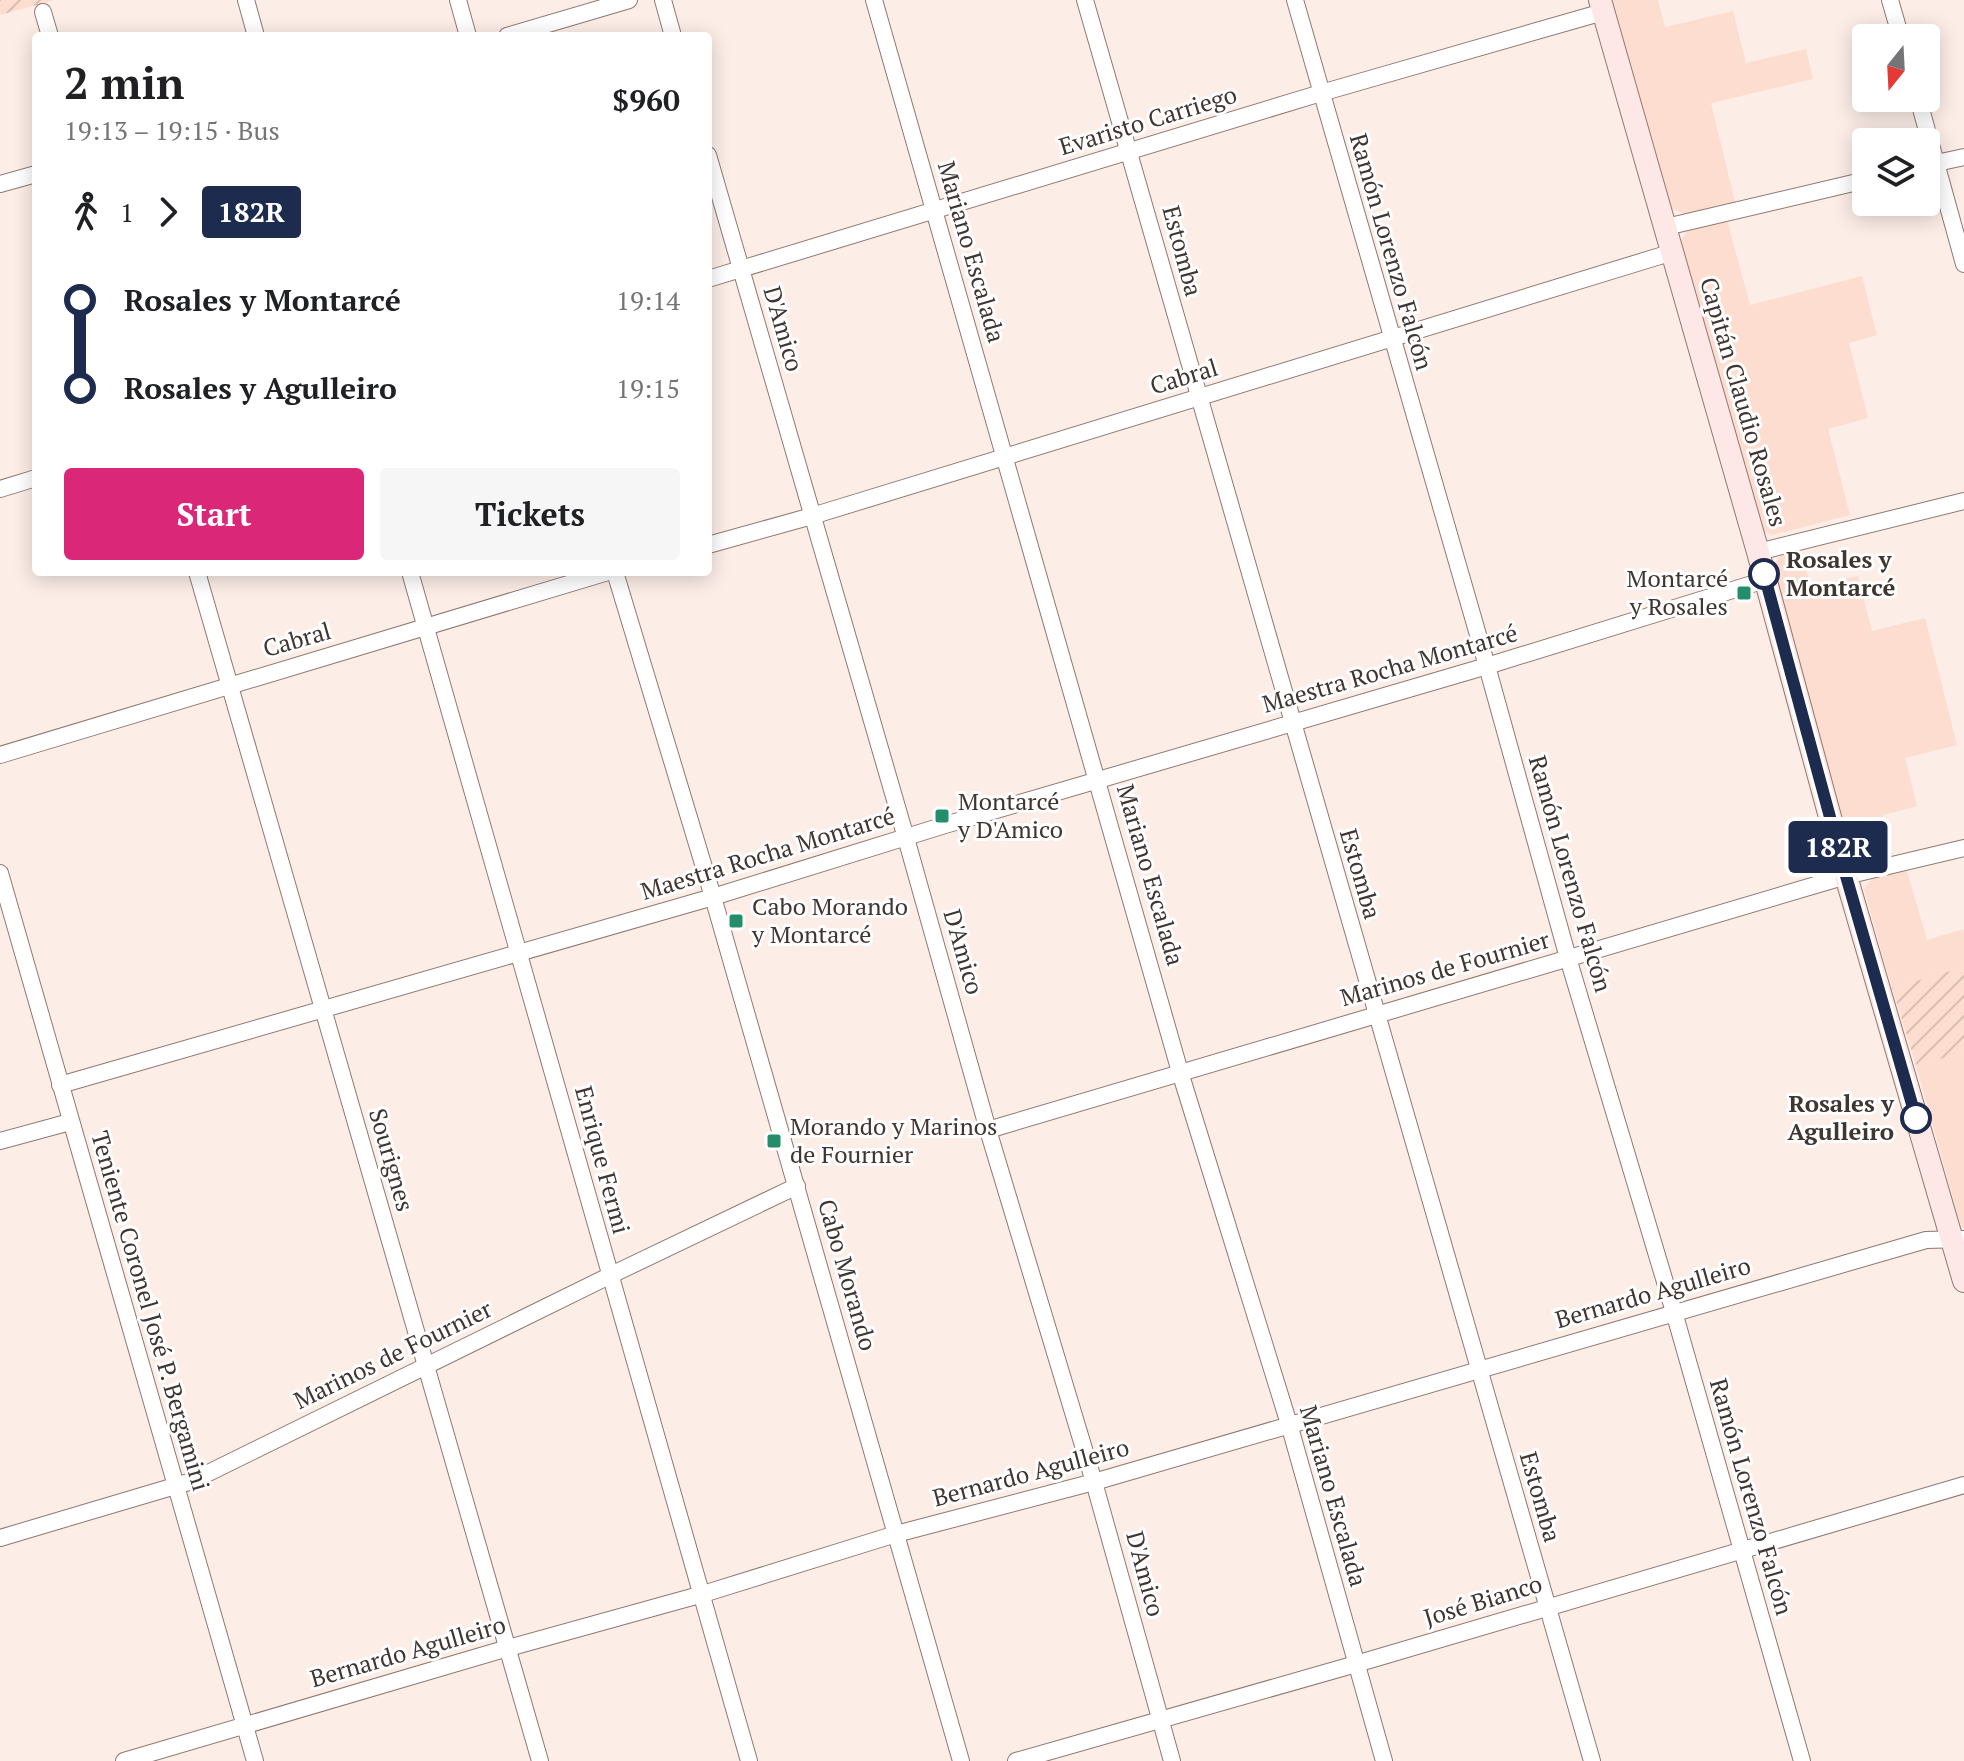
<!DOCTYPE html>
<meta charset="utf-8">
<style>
body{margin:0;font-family:"PT Serif",serif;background:#f6f6f6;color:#202124;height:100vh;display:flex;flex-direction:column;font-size:30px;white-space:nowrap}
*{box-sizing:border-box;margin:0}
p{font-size:26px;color:#757577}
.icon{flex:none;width:44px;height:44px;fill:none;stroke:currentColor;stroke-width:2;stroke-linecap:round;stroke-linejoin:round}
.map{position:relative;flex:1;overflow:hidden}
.side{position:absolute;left:32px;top:32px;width:680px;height:544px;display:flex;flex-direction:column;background:#fff;border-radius:8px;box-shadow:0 4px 20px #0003}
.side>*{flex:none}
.badge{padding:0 16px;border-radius:6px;font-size:28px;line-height:52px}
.needle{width:52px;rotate:198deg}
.tools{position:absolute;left:1852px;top:24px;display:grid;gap:16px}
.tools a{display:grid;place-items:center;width:88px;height:88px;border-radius:8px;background:#fff;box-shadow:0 4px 20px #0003;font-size:40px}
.map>.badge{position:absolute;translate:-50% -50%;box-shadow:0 0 0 4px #fff}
.legs{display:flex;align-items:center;gap:12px;height:88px;padding:0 32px;font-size:26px}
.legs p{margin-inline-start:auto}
.overview{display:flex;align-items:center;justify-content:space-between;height:136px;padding:0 32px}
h1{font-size:44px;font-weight:800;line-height:60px}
.button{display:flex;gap:16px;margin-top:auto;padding:16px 32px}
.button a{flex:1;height:92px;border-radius:8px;background:#db2777;color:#fff;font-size:32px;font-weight:800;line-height:92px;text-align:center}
.button a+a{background:#f6f6f6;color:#202124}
ul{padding:0 32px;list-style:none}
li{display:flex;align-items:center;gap:28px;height:88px;font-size:30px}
li i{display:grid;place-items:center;width:12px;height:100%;margin:0 10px;background:currentColor}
li i::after{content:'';width:20px;height:20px;margin:-10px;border:6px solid;border-radius:50%;background:#fff}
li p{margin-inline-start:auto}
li:first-child i{background:linear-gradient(#0000 50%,currentColor 0)}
li:last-child i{background:linear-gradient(currentColor 50%,#0000 0)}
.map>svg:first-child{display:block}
</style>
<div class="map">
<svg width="1964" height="1761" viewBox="0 0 1964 1761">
<defs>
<pattern id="industrial-furrows" width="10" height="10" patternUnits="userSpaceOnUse" patternTransform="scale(2)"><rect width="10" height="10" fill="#fdddcf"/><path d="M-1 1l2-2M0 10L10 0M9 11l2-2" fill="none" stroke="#dabeb2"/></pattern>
</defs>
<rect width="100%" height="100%" fill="#fcede7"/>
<g fill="#fdddcf">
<polygon points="1611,0 1658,0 1665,27 1733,11 1746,63 1806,49 1813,79 1711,103 1735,202 1686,214 1672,209"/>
<polygon points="1727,220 1750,305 1862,276 1877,335 1849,343 1868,418 1828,429 1850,515 1772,535 1762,531 1682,250 1682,239 1688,230"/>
<polygon points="1801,551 1811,587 1858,576 1872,631 1925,618 1957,745 1905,758 1917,806 1883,815 1893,856 1874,861 1855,855 1851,849 1772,569 1780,556"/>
<polygon points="1906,868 1927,940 1964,929 1964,967 1892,988 1864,889 1872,878"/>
<polygon points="1964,1053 1964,1228 1961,1226 1916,1065"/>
</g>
<g fill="url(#industrial-furrows)">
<polygon points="0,0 54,0 0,15"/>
<polygon points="1964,967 1964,1053 1916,1065 1892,988"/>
</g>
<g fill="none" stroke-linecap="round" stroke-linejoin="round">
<defs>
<g id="street">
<polyline points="246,0 256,36"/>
<polyline points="458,0 468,36"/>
<polyline points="663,0 673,36"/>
<polyline points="874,0 1180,1072 1289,1424 1384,1761"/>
<polyline points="1085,0 1592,1761"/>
<polyline points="1295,0 1487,666 1568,958 1674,1312 1802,1761"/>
<polyline points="1890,0 1901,38"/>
<polyline points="43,12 50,36"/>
<polyline points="507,36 629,0"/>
<polyline points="1918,98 1964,264"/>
<polyline points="708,155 906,838 988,1130 1094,1482 1172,1761"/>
<polyline points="1927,165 1964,157"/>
<polyline points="0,184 36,174"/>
<polyline points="1666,227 1866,180"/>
<polyline points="708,279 1321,93 1603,12"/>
<polyline points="0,489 36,478"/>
<polyline points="708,545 812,516 1673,252"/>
<polyline points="1758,552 1964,501"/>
<polyline points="197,572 540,1761"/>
<polyline points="410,572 749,1761"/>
<polyline points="615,572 713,897 961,1761"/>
<polyline points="0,755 608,572"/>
<polyline points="0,873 255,1761"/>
<polyline points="60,1085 713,897 945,825 1487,666 1765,580"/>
<polyline points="988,1130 1846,876 1964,848"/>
<polyline points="0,1141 70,1122"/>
<polyline points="0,1538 192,1481 609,1276 797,1186"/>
<polyline points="124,1761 508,1648 703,1594 896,1534 1094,1482 1926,1240 1964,1239"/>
<polyline points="1016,1761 1356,1664 1964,1485"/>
</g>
<polyline id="secondary" points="1600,0 1758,552 1846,876 1964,1281"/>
</defs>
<use href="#street" stroke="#8f7970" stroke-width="18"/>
<use href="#secondary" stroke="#8f7970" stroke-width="24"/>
<use href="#street" stroke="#fff" stroke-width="16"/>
<use href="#secondary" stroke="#fee8e7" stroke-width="22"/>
</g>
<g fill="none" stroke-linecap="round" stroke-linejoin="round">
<defs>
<polyline id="line-1" points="1764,574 1846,876 1916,1118"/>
</defs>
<use href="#line-1" stroke="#fff" stroke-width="18"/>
<use href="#line-1" stroke="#1d2b4f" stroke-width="12"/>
</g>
<g fill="#fff" stroke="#1d2b4f" stroke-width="4">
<circle cx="1764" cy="574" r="14"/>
<circle cx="1916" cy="1118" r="14"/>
</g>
<g fill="#248d6a" stroke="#fefefe" stroke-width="3">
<rect x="1736" y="585" width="16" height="16" rx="4"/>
<rect x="934" y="808" width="16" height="16" rx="4"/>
<rect x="728" y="913" width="16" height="16" rx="4"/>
<rect x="766" y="1133" width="16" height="16" rx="4"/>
</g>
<g text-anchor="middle" stroke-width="6" stroke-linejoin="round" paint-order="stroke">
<g font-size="24" fill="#3f3632" stroke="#fefefe">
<text transform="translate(1148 121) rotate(-17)" y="8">Evaristo Carriego</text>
<text transform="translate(1182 251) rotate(75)" y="8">Estomba</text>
<text transform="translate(971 252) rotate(74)" y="8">Mariano Escalada</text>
<text transform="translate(1391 252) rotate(74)" y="8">Ramón Lorenzo Falcón</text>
<text transform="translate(783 329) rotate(74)" y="8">D'Amico</text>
<text transform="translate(1184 377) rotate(-17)" y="8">Cabral</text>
<text transform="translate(1743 402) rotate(74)" y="8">Capitán Claudio Rosales</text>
<text transform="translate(297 640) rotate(-16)" y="8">Cabral</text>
<text transform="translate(1390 669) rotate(-16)" y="8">Maestra Rocha Montarcé</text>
<text transform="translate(768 854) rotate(-17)" y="8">Maestra Rocha Montarcé</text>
<text transform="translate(1360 874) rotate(74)" y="8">Estomba</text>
<text transform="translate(1570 874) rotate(74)" y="8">Ramón Lorenzo Falcón</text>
<text transform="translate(1150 875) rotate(74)" y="8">Mariano Escalada</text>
<text transform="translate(963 952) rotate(74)" y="8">D'Amico</text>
<text transform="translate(1445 969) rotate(-16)" y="8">Marinos de Fournier</text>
<text transform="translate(391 1160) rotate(74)" y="8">Sourignes</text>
<text transform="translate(602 1160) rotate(75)" y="8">Enrique Fermi</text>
<text transform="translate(847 1275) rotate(74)" y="8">Cabo Morando</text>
<text transform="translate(1653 1293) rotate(-16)" y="8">Bernardo Agulleiro</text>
<text transform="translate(150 1311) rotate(74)" y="8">Teniente Coronel José P. Bergamini</text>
<text transform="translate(393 1355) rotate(-26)" y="8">Marinos de Fournier</text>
<text transform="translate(1031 1473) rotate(-15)" y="8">Bernardo Agulleiro</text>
<text transform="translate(1333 1496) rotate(74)" y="8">Mariano Escalada</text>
<text transform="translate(1540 1497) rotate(74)" y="8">Estomba</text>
<text transform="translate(1751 1497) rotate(74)" y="8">Ramón Lorenzo Falcón</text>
<text transform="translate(1145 1574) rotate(75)" y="8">D'Amico</text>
<text transform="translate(1483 1601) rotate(-17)" y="8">José Bianco</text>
<text transform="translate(408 1652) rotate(-16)" y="8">Bernardo Agulleiro</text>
</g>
<g font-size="24" font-weight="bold" fill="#3f3632" stroke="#fefefe" text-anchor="start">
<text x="1786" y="568">Rosales y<tspan x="1786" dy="28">Montarcé</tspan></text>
<text x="1894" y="1112" text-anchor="end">Rosales y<tspan x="1894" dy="28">Agulleiro</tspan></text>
</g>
<g font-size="24" fill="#3f3632" stroke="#fefefe" text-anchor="start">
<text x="1728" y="587" text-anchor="end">Montarcé<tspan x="1728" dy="28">y Rosales</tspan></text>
<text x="958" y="810">Montarcé<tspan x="958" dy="28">y D'Amico</tspan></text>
<text x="752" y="915">Cabo Morando<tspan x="752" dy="28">y Montarcé</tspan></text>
<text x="790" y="1135">Morando y Marinos<tspan x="790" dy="28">de Fournier</tspan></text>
</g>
</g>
</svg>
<div class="tools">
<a><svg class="needle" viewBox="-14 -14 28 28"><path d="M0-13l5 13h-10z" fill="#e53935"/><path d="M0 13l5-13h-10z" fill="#757577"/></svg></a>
<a><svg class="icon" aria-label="layers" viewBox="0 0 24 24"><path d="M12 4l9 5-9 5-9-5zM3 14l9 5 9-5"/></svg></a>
</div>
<b class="badge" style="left:1838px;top:847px;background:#1d2b4f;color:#fff">182R</b>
<section class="side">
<div class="overview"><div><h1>2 min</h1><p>19:13 – 19:15 · Bus</p></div><b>$960</b></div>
<div class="legs"><svg class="icon" aria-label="walk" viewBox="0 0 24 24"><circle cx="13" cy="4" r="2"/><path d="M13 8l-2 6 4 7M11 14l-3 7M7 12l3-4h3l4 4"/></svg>1<svg class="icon" aria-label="forward" viewBox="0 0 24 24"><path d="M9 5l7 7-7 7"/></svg><b class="badge" style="background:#1d2b4f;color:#fff">182R</b></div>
<ul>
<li><i style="color:#1d2b4f"></i><b>Rosales y Montarcé</b><p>19:14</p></li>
<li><i style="color:#1d2b4f"></i><b>Rosales y Agulleiro</b><p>19:15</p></li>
</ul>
<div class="button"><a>Start</a><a>Tickets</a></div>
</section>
</div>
